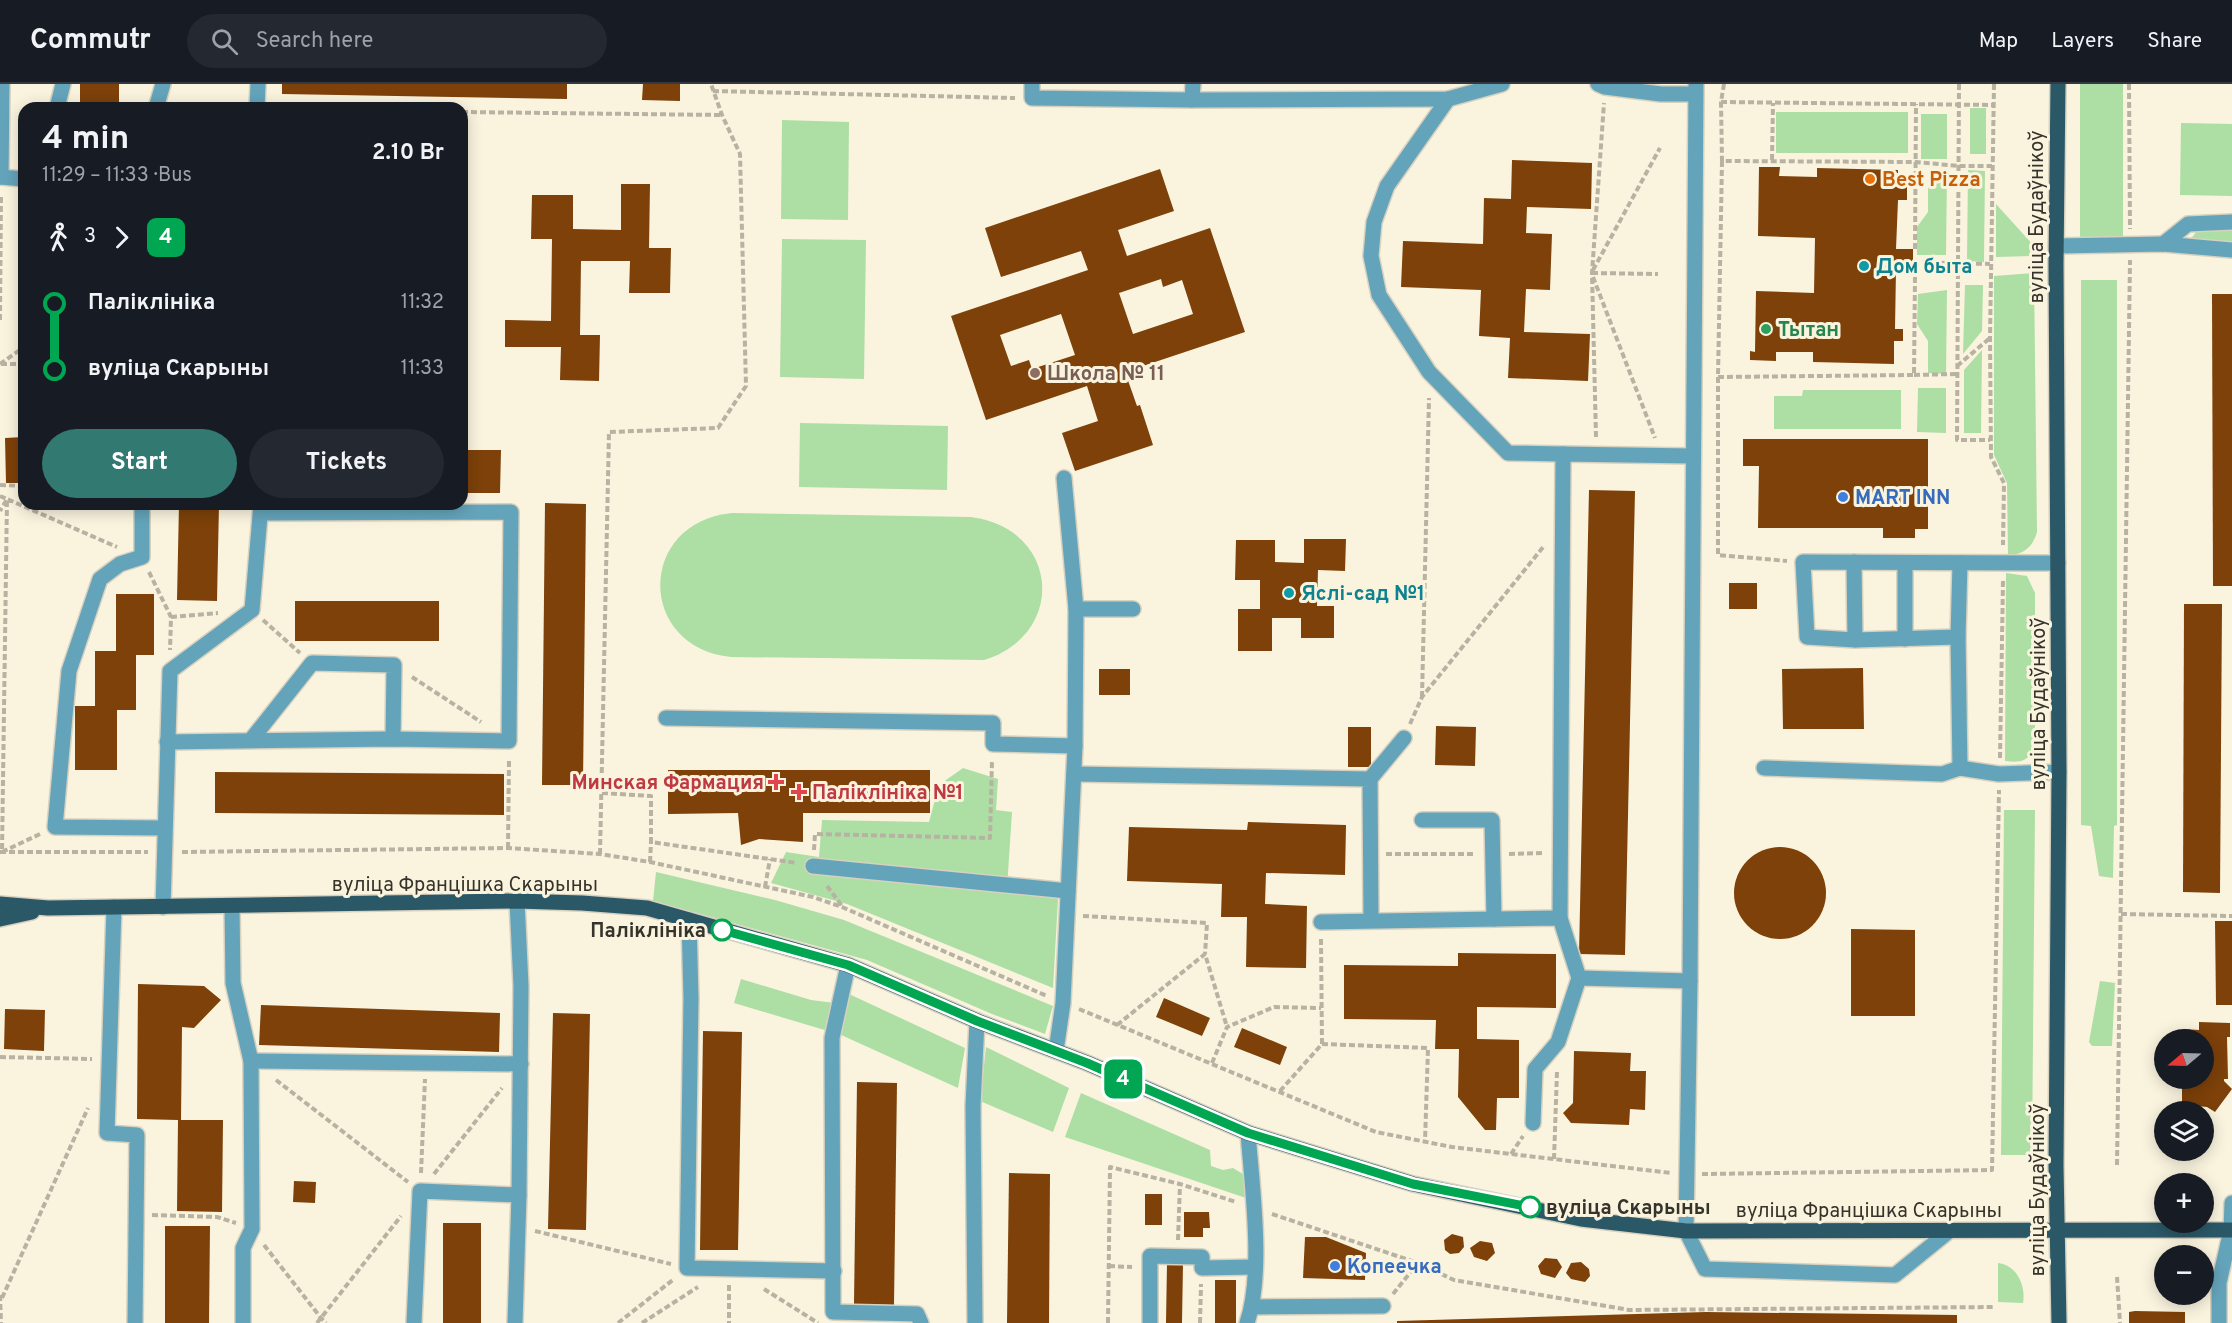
<!DOCTYPE html>
<meta charset="utf-8">
<style>
body{margin:0;font-family:Overpass,sans-serif;background:#242831;color:#f1f3f6;height:100vh;display:flex;flex-direction:column;font-size:22px;white-space:nowrap}
*{box-sizing:border-box;margin:0}
p{font-size:20px;color:#9ea1a6}
.icon{flex:none;width:33px;height:33px;fill:none;stroke:currentColor;stroke-width:2;stroke-linecap:round;stroke-linejoin:round}
.map{position:relative;flex:1;overflow:hidden}
.drawer{position:absolute;left:18px;top:18px;width:450px;height:408px;display:flex;flex-direction:column;background:#171b24;border-radius:18px;box-shadow:0 3px 15px #0003}
.drawer>*{flex:none}
.badge{padding:0 12px;border-radius:9px;font-size:21px;line-height:39px}
.needle{width:39px;rotate:251deg}
.fabs{position:absolute;left:2154px;top:945px;display:grid;gap:12px}
.fabs a{display:grid;place-items:center;width:60px;height:60px;border-radius:50%;background:#171b24;box-shadow:0 3px 15px #0003;font-size:30px}
.map>.badge{position:absolute;translate:-50% -50%;box-shadow:0 0 0 3px #fff}
.legs{display:flex;align-items:center;gap:9px;height:66px;padding:0 24px;font-size:20px}
.legs p{margin-inline-start:auto}
.summary{display:flex;align-items:center;justify-content:space-between;height:102px;padding:0 24px}
h1{font-size:33px;font-weight:700;line-height:45px}
.action{display:flex;gap:12px;margin-top:auto;padding:12px 24px}
.action a{flex:1;height:69px;border-radius:36px;background:#327972;color:#fff;font-size:24px;font-weight:700;line-height:69px;text-align:center}
.action a+a{background:#242831;color:#f1f3f6}
ul{padding:0 24px;list-style:none}
li{display:flex;align-items:center;gap:21px;height:66px;font-size:22px}
li i{display:grid;place-items:center;width:9px;height:100%;margin:0 8px;background:currentColor}
li i::after{content:'';width:15px;height:15px;margin:-8px;border:4px solid;border-radius:50%;background:#171b24}
li p{margin-inline-start:auto}
li:first-child i{background:linear-gradient(#0000 50%,currentColor 0)}
li:last-child i{background:linear-gradient(currentColor 50%,#0000 0)}
header{display:flex;align-items:center;gap:36px;box-sizing:border-box;height:84px;padding:0 30px;background:#171b24;border-bottom:2px solid #363941}
header strong{font-size:28px}
nav{display:flex;gap:33px;margin-inline-start:auto;font-size:21px}
.search{width:420px;height:54px;background:#242831;display:flex;align-items:center;gap:15px;box-sizing:border-box;padding:0 21px;border-radius:33px;color:#9ea1a6;font-size:22px}
.map>svg:first-child{display:block}
</style>
<header>
<strong>Commutr</strong>
<div class="search"><svg class="icon" aria-label="search" viewBox="0 0 24 24"><circle cx="10" cy="10" r="6"/><path d="M15 15l6 6"/></svg>Search here</div>
<nav><a>Map</a><a>Layers</a><a>Share</a></nav>
</header>
<div class="map">
<svg width="2232" height="1239" viewBox="0 0 2232 1239">
<rect width="100%" height="100%" fill="#faf4df"/>
<g fill="#addea4">
<rect x="2080" y="0" width="43" height="154"/>
<rect x="1970" y="24" width="16" height="46"/>
<rect x="1776" y="28" width="132" height="41"/>
<rect x="1921" y="30" width="26" height="45"/>
<polygon points="782,36 849,38 848,136 781,135"/>
<polygon points="2181,39 2232,40 2232,112 2180,111"/>
<polygon points="1968,86 1985,87 1984,178 1967,177"/>
<polygon points="1928,88 1947,88 1946,171 1917,171 1917,143 1928,128"/>
<polygon points="1996,120 2034,162 2032,172 1996,173"/>
<polygon points="2198,146 2232,146 2232,157 2188,158"/>
<polygon points="782,155 866,156 864,295 780,293"/>
<path d="M2034 189 2037 448C2033 463 2023 471 2008 471L2007 399 1994 371V192Z"/>
<polygon points="2081,196 2117,196 2117,741 2114,742 2113,794 2099,792 2091,742 2081,741"/>
<polygon points="1965,201 1983,201 1982,247 1963,270"/>
<polygon points="1947,206 1946,290 1928,289 1928,257 1917,240 1918,210"/>
<polygon points="1982,266 1981,349 1964,349 1964,286"/>
<polygon points="1918,304 1946,304 1946,349 1917,348"/>
<polygon points="1803,306 1901,306 1901,345 1774,345 1774,312 1802,312"/>
<polygon points="800,339 948,342 947,406 799,403"/>
<path d="M732 429 971 433C1059 444 1068 550 984 576L731 573C636 563 637 438 732 429Z"/>
<path d="M2006 489 2027 492 2035 509V665C2027 678 2019 679 2005 677Z"/>
<polygon points="963,684 998,695 996,726 1012,728 1007,804 1058,815 1053,904 847,820 771,799 786,768 819,773 822,736 929,738 939,701"/>
<polygon points="2004,726 2035,726 2032,1071 2001,1071"/>
<polygon points="656,788 775,816 844,836 1053,922 1045,950 992,930 867,876 653,817"/>
<polygon points="741,895 811,916 835,919 828,947 734,919"/>
<polygon points="2100,897 2115,899 2112,962 2092,962 2089,958"/>
<polygon points="849,910 965,964 958,1004 839,950"/>
<polygon points="986,963 1069,1004 1053,1048 980,1017"/>
<polygon points="1081,1009 1210,1066 1211,1082 1223,1086 1233,1084 1243,1090 1248,1105 1246,1114 1065,1053"/>
<path d="M1998 1179C2017 1181 2026 1202 2023 1219L1998 1218Z"/>
</g>
<g fill="#7d4109" fill-rule="evenodd">
<rect x="80" y="0" width="39" height="24"/>
<polygon points="282,0 567,0 567,15 282,10"/>
<polygon points="643,0 680,0 680,17 642,16"/>
<polygon points="1512,76 1592,79 1591,125 1527,123 1526,149 1552,150 1550,206 1526,205 1524,248 1590,250 1588,297 1508,294 1510,254 1479,252 1481,206 1401,203 1403,157 1483,160 1484,114 1511,115"/>
<polygon points="1759,83 1780,83 1779,92 1817,93 1817,84 1898,86 1898,100 1907,101 1907,116 1898,116 1896,165 1913,165 1913,185 1896,185 1895,245 1903,245 1903,257 1894,257 1894,280 1813,278 1813,268 1776,268 1776,277 1750,276 1750,267 1755,268 1756,207 1814,209 1815,154 1758,152"/>
<path d="M1160 85 1174 127 1118 146 1127 172 1210 144 1245 248 1125 288 1137 322 1140 321 1153 361 1075 387 1062 349 1098 337 1087 302 986 336 951 232 1088 186 1081 167 1001 193 985 144ZM1161 195 1163 203 1182 196 1193 230 1133 250 1119 209ZM1061 230 1075 271 1032 285 1029 276 1011 282 1000 251Z"/>
<polygon points="621,100 650,100 649,164 671,164 670,209 629,209 630,177 581,177 580,251 600,251 599,297 560,296 561,263 505,263 505,236 551,237 552,155 531,155 532,111 573,111 573,145 621,146"/>
<polygon points="2212,210 2232,210 2232,502 2213,502"/>
<polygon points="24,353 24,399 6,399 5,354"/>
<polygon points="1743,355 1928,355 1928,445 1915,445 1915,454 1883,454 1883,444 1758,444 1759,382 1743,382"/>
<polygon points="462,366 501,366 500,409 462,409"/>
<polygon points="1589,406 1635,407 1625,871 1579,870"/>
<polygon points="545,419 586,420 583,701 542,701"/>
<polygon points="179,420 219,420 217,517 177,516"/>
<polygon points="1304,455 1346,455 1345,487 1318,486 1317,522 1334,522 1334,554 1301,554 1301,534 1272,534 1272,567 1238,567 1238,525 1260,525 1260,496 1235,496 1236,456 1275,456 1275,478 1304,479"/>
<rect x="1729" y="499" width="28" height="26"/>
<polygon points="116,510 154,510 154,571 136,571 136,626 117,626 117,686 75,686 75,622 95,622 95,567 116,567"/>
<rect x="295" y="517" width="144" height="40"/>
<polygon points="2184,520 2222,520 2220,809 2183,808"/>
<polygon points="1863,584 1864,645 1783,645 1782,585"/>
<rect x="1099" y="585" width="31" height="26"/>
<polygon points="1436,642 1476,643 1475,682 1435,681"/>
<rect x="1348" y="643" width="23" height="40"/>
<polygon points="668,686 930,686 930,729 803,729 803,758 759,755 741,761 738,729 668,730"/>
<polygon points="215,688 504,690 504,731 215,729"/>
<polygon points="1248,738 1346,741 1345,791 1266,789 1265,820 1307,822 1306,884 1246,883 1247,833 1221,833 1222,800 1127,797 1129,743 1247,746"/>
<circle cx="1780" cy="809" r="46"/>
<polygon points="2215,837 2232,837 2232,921 2216,921"/>
<polygon points="1851,845 1915,846 1915,932 1851,932"/>
<polygon points="1458,869 1556,870 1556,924 1477,923 1477,955 1519,956 1519,1014 1497,1014 1496,1046 1485,1046 1458,1013 1459,965 1435,965 1436,936 1344,935 1344,881 1458,882"/>
<polygon points="138,900 204,902 221,916 194,944 182,943 181,1036 223,1036 222,1128 177,1127 178,1036 137,1035"/>
<polygon points="1164,914 1210,934 1202,952 1156,933"/>
<polygon points="261,921 500,929 499,968 259,961"/>
<polygon points="5,925 45,926 44,967 4,965"/>
<polygon points="553,929 590,930 586,1146 548,1145"/>
<polygon points="2199,938 2230,939 2230,953 2227,953 2228,995 2224,995 2224,997 2232,1005 2215,1028 2207,1023 2197,1022 2197,1027 2182,1026 2182,994 2204,994 2204,956 2184,956 2184,945 2199,946"/>
<polygon points="1242,944 1287,963 1280,981 1234,963"/>
<polygon points="703,947 742,948 738,1166 700,1166"/>
<polygon points="1574,967 1631,969 1630,987 1646,987 1645,1026 1630,1025 1629,1041 1571,1039 1563,1029 1573,1019"/>
<polygon points="857,998 897,999 894,1221 854,1220"/>
<polygon points="1009,1089 1050,1090 1049,1239 1007,1239"/>
<polygon points="294,1097 316,1098 315,1119 293,1118"/>
<rect x="1145" y="1110" width="17" height="31"/>
<polygon points="1184,1128 1209,1128 1210,1144 1203,1144 1203,1153 1184,1153"/>
<rect x="443" y="1139" width="38" height="100"/>
<polygon points="165,1142 210,1142 209,1239 165,1239"/>
<polygon points="1452,1150 1463,1153 1464,1163 1459,1169 1450,1170 1445,1166 1444,1156"/>
<polygon points="1305,1153 1326,1153 1366,1169 1365,1196 1303,1194"/>
<polygon points="1480,1157 1492,1159 1495,1169 1487,1177 1474,1173 1470,1164"/>
<polygon points="1545,1174 1557,1175 1562,1183 1555,1194 1541,1190 1538,1182"/>
<polygon points="1581,1178 1589,1185 1590,1192 1585,1198 1571,1195 1566,1189 1571,1179"/>
<polygon points="1167,1180 1183,1180 1182,1239 1166,1239"/>
<rect x="1215" y="1196" width="21" height="43"/>
<polygon points="2135,1227 2185,1228 2185,1239 2129,1239 2129,1228"/>
<polygon points="1706,1228 1957,1231 1957,1239 1397,1239 1397,1237"/>
</g>
<g fill="none" stroke-linecap="round" stroke-linejoin="round">
<defs>
<g id="minor">
<polyline points="1032,0 1032,14 1192,16"/>
<polyline points="1193,0 1192,16 1448,15 1502,0"/>
<polyline points="1598,0 1605,3 1661,10 1695,10"/>
<polyline points="1696,0 1690,897 1686,1147 1705,1185 1895,1191 1948,1148"/>
<polyline points="1448,15 1387,102 1374,138 1371,172 1379,211 1429,288 1508,369 1563,370"/>
<polyline points="57,24 63,0"/>
<polyline points="156,24 163,0"/>
<polyline points="257,24 258,0"/>
<polyline points="0,93 24,95"/>
<polyline points="1,93 2,0"/>
<polyline points="2163,160 2188,140 2232,138"/>
<polyline points="2057,162 2163,160 2232,166"/>
<polyline points="142,420 142,473 120,480 100,495 69,587 55,743 165,744"/>
<polyline points="1854,478 1855,556"/>
<polyline points="1076,525 1133,525"/>
<polyline points="1958,553 1960,479"/>
<polyline points="1905,555 1905,479"/>
<polyline points="666,634 993,639 993,660 1075,662"/>
<polyline points="251,656 312,579 394,581 393,655"/>
<polyline points="167,658 393,655 509,657 511,428 261,429"/>
<polyline points="1764,684 1942,690 1960,684 1999,690 2059,688"/>
<polyline points="1960,684 1958,553 1855,556 1807,553 1803,478 2058,479"/>
<polyline points="1074,690 1370,695 1371,836"/>
<polyline points="1370,695 1404,654"/>
<polyline points="1422,736 1492,736 1494,835"/>
<polyline points="813,782 1068,807"/>
<polyline points="232,822 233,899 251,977 252,1145 243,1164 243,1239"/>
<polyline points="114,823 107,1049 137,1051 135,1239"/>
<polyline points="163,823 170,587 252,526 261,420"/>
<polyline points="1560,834 1563,370 1692,372"/>
<polyline points="689,836 691,914 687,1184 834,1187"/>
<polyline points="1321,838 1560,834 1579,894"/>
<polyline points="848,881 832,954 833,1228 917,1230 921,1239"/>
<polyline points="1056,967 1063,919 1075,662 1076,525 1064,394"/>
<polyline points="251,977 521,980"/>
<polyline points="1533,1039 1535,985 1558,958 1579,894 1690,897"/>
<polyline points="1252,1223 1383,1222"/>
<polyline points="414,1239 420,1107 519,1111 521,902 517,817"/>
<polyline points="515,1239 519,1111"/>
<polyline points="975,1239 973,1022 977,937"/>
<polyline points="1150,1239 1150,1172 1202,1173 1202,1184 1254,1183"/>
<path d="M1247 1239C1264 1189 1252 1103 1248 1049"/>
<polyline points="2219,1239 2219,1199 2231,1146 2232,1119"/>
</g>
<g id="major">
<polyline points="2058,0 2056,180 2059,688 2056,1082 2059,1239"/>
<polyline points="0,820 48,824 517,817 582,819 647,824 848,881 977,937 1087,979 1248,1049 1413,1100 1581,1135 1686,1147 2232,1146"/>
<polyline points="0,835 32,828"/>
</g>
</defs>
<use href="#minor" stroke="#d7d1bf" stroke-width="18"/>
<use href="#major" stroke="#d7d1bf" stroke-width="18"/>
<g stroke="#b7b2a2" stroke-width="4" stroke-dasharray="6 3" stroke-linecap="butt">
<polyline points="1724,0 1721,18 1722,77 1916,78 1959,82 1992,82"/>
<polyline points="1959,0 1957,356 1990,356"/>
<polyline points="1994,0 1990,254 1991,373 2004,399 2003,461"/>
<polyline points="2129,0 2130,145"/>
<polyline points="713,7 1015,14"/>
<polyline points="1721,18 1995,21"/>
<polyline points="462,28 722,31"/>
<polyline points="1772,76 1773,19"/>
<polyline points="1722,77 1718,293 1914,291 1915,191"/>
<polyline points="1915,165 1916,20"/>
<polyline points="1913,178 1990,180"/>
<polyline points="1593,186 1660,64"/>
<polyline points="1592,189 1658,190"/>
<polyline points="1593,193 1655,354"/>
<polyline points="0,236 1,111"/>
<polyline points="0,280 24,263"/>
<polyline points="1,280 24,280"/>
<polyline points="1957,282 1990,254"/>
<polyline points="1914,291 1957,290"/>
<polyline points="1718,293 1718,471 1787,477"/>
<polyline points="1596,353 1592,189 1604,19"/>
<polyline points="0,401 24,402"/>
<polyline points="0,412 7,415 0,427"/>
<polyline points="149,488 171,533 170,566"/>
<polyline points="171,533 218,529"/>
<polyline points="263,536 300,569"/>
<polyline points="412,593 481,638"/>
<polyline points="1422,613 1429,314"/>
<polyline points="1410,640 1422,613 1544,462"/>
<polyline points="2000,674 2003,496"/>
<polyline points="602,709 651,712 651,758 797,779"/>
<polyline points="40,750 2,768 7,415 117,463"/>
<polyline points="508,764 509,675"/>
<polyline points="814,766 815,750 990,754 992,676"/>
<polyline points="0,768 148,768"/>
<polyline points="182,768 508,764 600,770 650,778 813,813 842,823 1047,912"/>
<polyline points="600,770 609,348 718,344 746,302 740,70 722,31 711,0"/>
<polyline points="1386,770 1475,770"/>
<polyline points="1509,770 1544,769"/>
<polyline points="650,778 651,758"/>
<polyline points="827,802 842,822"/>
<polyline points="765,803 770,775"/>
<polyline points="2121,830 2232,832"/>
<polyline points="1083,832 1207,839 1205,870"/>
<polyline points="1321,855 1322,960"/>
<polyline points="1079,925 1376,1048 1452,1063 1671,1089"/>
<polyline points="1117,941 1205,870 1227,943"/>
<polyline points="0,973 92,975"/>
<polyline points="1212,979 1227,943 1274,923 1321,924"/>
<polyline points="276,996 408,1098"/>
<polyline points="1280,1007 1322,960 1428,964 1425,1058"/>
<polyline points="1511,1070 1523,1052"/>
<polyline points="1554,1075 1557,988"/>
<polyline points="2117,1081 2130,176"/>
<polyline points="421,1089 425,995"/>
<polyline points="434,1090 502,1004"/>
<polyline points="1702,1090 1992,1086 1999,706"/>
<polyline points="1272,1130 1418,1179 1454,1196 1629,1226 1994,1223"/>
<polyline points="152,1131 217,1133 236,1139"/>
<polyline points="535,1147 671,1180"/>
<polyline points="1178,1156 1180,1100"/>
<polyline points="264,1161 321,1234 326,1239"/>
<polyline points="1109,1182 1132,1183"/>
<polyline points="2117,1193 2120,1239"/>
<polyline points="729,1201 729,1239"/>
<polyline points="764,1205 818,1239"/>
<polyline points="1393,1210 1418,1179"/>
<polyline points="0,1211 1,1239"/>
<polyline points="2,1214 88,1024"/>
<polyline points="317,1239 401,1132"/>
<polyline points="618,1239 674,1195"/>
<polyline points="642,1239 698,1203"/>
<polyline points="1108,1239 1110,1083 1180,1100 1236,1118"/>
<polyline points="1200,1239 1201,1200"/>
</g>
<use href="#minor" stroke="#64a4bb" stroke-width="15"/>
<use href="#major" stroke="#2b5867" stroke-width="15"/>
</g>
<g fill="none" stroke-linecap="round" stroke-linejoin="round">
<defs>
<polyline id="line-1" points="722,846 848,881 977,937 1087,979 1248,1049 1413,1100 1530,1123"/>
</defs>
<use href="#line-1" stroke="#fff" stroke-width="14"/>
<use href="#line-1" stroke="#00a651" stroke-width="9"/>
</g>
<circle fill="#e8710a" stroke="#faf4df" stroke-width="2" cx="1870" cy="95" r="6"/>
<g fill="#0f9aa8" stroke="#faf4df" stroke-width="2">
<circle cx="1864" cy="182" r="6"/>
<circle cx="1289" cy="509" r="6"/>
</g>
<circle fill="#2e9e5b" stroke="#faf4df" stroke-width="2" cx="1766" cy="245" r="6"/>
<circle fill="#8d6e63" stroke="#faf4df" stroke-width="2" cx="1035" cy="289" r="6"/>
<g fill="#3f7fe0" stroke="#faf4df" stroke-width="2">
<circle cx="1843" cy="413" r="6"/>
<circle cx="1335" cy="1182" r="6"/>
</g>
<g fill="#e0444e" stroke="#faf4df" stroke-width="2">
<path d="M773 689h6v6h6v6h-6v6h-6v-6h-6v-6h6z"/>
<path d="M796 699h6v6h6v6h-6v6h-6v-6h-6v-6h6z"/>
</g>
<g fill="#fff" stroke="#00a651" stroke-width="3">
<circle cx="722" cy="846" r="10"/>
<circle cx="1530" cy="1123" r="10"/>
</g>
<g text-anchor="middle" stroke-width="6" stroke-linejoin="round" paint-order="stroke">
<g font-size="20" font-weight="bold" fill="#c56008" stroke="#faf4df" text-anchor="start">
<text x="1882" y="102">Best Pizza</text>
</g>
<g font-size="20" fill="#35332b" stroke="#faf4df">
<text transform="translate(2036 133) rotate(-90)" y="7">вуліца Будаўнікоў</text>
<text transform="translate(2038 620) rotate(-90)" y="7">вуліца Будаўнікоў</text>
<text x="465" y="807">вуліца Францішка Скарыны</text>
<text transform="translate(2037 1106) rotate(-90)" y="7">вуліца Будаўнікоў</text>
<text x="1869" y="1133">вуліца Францішка Скарыны</text>
</g>
<g font-size="20" font-weight="bold" fill="#0d838f" stroke="#faf4df" text-anchor="start">
<text x="1876" y="189">Дом быта</text>
<text x="1301" y="516">Яслі-сад №1</text>
</g>
<g font-size="20" font-weight="bold" fill="#27864d" stroke="#faf4df" text-anchor="start">
<text x="1778" y="252">Тытан</text>
</g>
<g font-size="20" font-weight="bold" fill="#785e54" stroke="#faf4df" text-anchor="start">
<text x="1047" y="296">Школа № 11</text>
</g>
<g font-size="20" font-weight="bold" fill="#366cbe" stroke="#faf4df" text-anchor="start">
<text x="1855" y="420">MART INN</text>
<text x="1347" y="1189">Копеечка</text>
</g>
<g font-size="20" font-weight="bold" fill="#be3a42" stroke="#faf4df" text-anchor="end">
<text x="764" y="705">Минская Фармация</text>
<text x="812" y="715" text-anchor="start">Паліклініка №1</text>
</g>
<g font-size="20" font-weight="bold" fill="#35332b" stroke="#faf4df" text-anchor="end">
<text x="706" y="853">Паліклініка</text>
<text x="1546" y="1130" text-anchor="start">вуліца Скарыны</text>
</g>
</g>
</svg>
<div class="fabs">
<a><svg class="needle" viewBox="-14 -14 28 28"><path d="M0-13l5 13h-10z" fill="#e53935"/><path d="M0 13l5-13h-10z" fill="#9ea1a6"/></svg></a>
<a><svg class="icon" aria-label="layers" viewBox="0 0 24 24"><path d="M12 4l9 5-9 5-9-5zM3 14l9 5 9-5"/></svg></a>
<a>+</a>
<a>−</a>
</div>
<b class="badge" style="left:1123px;top:995px;background:#00a651;color:#fff">4</b>
<section class="drawer">
<div class="summary"><div><h1>4 min</h1><p>11:29 – 11:33 · Bus</p></div><b>2.10 Br</b></div>
<div class="legs"><svg class="icon" aria-label="walk" viewBox="0 0 24 24"><circle cx="13" cy="4" r="2"/><path d="M13 8l-2 6 4 7M11 14l-3 7M7 12l3-4h3l4 4"/></svg>3<svg class="icon" aria-label="forward" viewBox="0 0 24 24"><path d="M9 5l7 7-7 7"/></svg><b class="badge" style="background:#00a651;color:#fff">4</b></div>
<ul>
<li><i style="color:#00a651"></i><b>Паліклініка</b><p>11:32</p></li>
<li><i style="color:#00a651"></i><b>вуліца Скарыны</b><p>11:33</p></li>
</ul>
<div class="action"><a>Start</a><a>Tickets</a></div>
</section>
</div>
